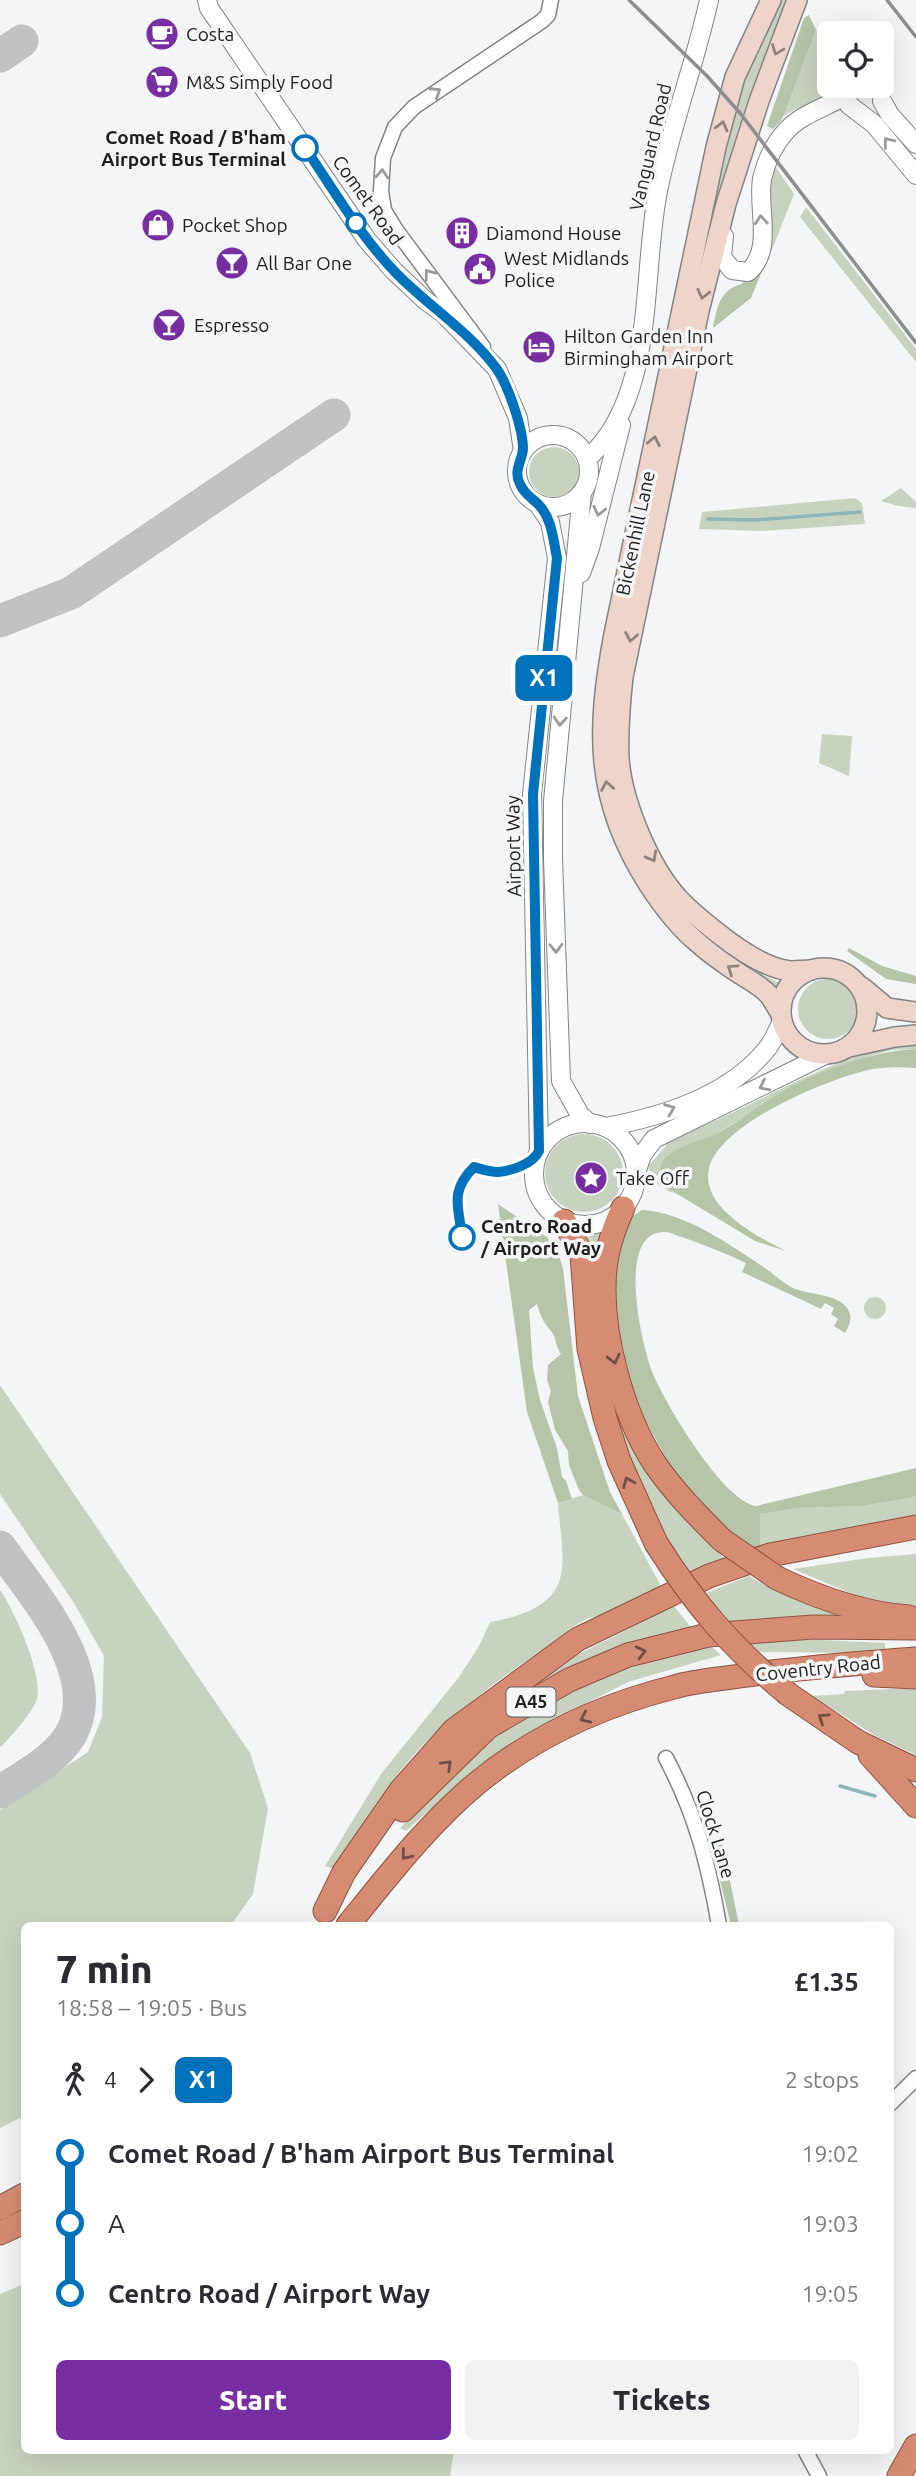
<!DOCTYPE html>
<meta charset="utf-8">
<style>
body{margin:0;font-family:Ubuntu,sans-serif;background:#f2f2f3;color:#2b2b33;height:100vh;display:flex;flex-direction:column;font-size:26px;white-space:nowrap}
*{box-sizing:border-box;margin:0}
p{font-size:23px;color:#7c7c81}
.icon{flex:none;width:38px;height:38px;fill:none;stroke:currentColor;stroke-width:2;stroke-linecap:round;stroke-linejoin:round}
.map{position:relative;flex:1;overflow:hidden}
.panel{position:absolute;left:21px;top:1922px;width:873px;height:532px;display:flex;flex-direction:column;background:#fff;border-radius:10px;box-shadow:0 7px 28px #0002}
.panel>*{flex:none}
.badge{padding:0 14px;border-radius:10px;font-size:24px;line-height:46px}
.tools{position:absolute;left:817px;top:21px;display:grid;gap:14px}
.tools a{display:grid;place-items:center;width:77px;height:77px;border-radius:10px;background:#fff;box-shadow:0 7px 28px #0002;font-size:35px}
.map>.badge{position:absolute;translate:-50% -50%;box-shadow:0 0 0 4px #fff}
.legs{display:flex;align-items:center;gap:10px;height:77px;padding:0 35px;font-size:23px}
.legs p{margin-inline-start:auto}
.summary{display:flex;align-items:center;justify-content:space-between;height:119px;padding:0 35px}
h1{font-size:38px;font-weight:800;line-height:52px}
.primary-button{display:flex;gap:14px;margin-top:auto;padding:14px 35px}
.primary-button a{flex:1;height:80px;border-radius:10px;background:#762ea1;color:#fff;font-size:28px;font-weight:800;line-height:80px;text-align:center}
.primary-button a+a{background:#f2f2f3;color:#2b2b33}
ul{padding:0 35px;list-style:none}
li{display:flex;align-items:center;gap:24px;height:70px;font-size:26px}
li i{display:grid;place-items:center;width:10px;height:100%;margin:0 9px;background:currentColor}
li i::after{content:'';width:18px;height:18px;margin:-9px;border:5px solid;border-radius:50%;background:#fff}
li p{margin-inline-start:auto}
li:first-child i{background:linear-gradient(#0000 50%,currentColor 0)}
li:last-child i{background:linear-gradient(currentColor 50%,#0000 0)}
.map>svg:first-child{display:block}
</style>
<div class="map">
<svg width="916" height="2476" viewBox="0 0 916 2476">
<rect width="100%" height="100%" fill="#f3f5f7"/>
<g fill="#c8d3bf">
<path d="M778 0H789L735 156 690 327 618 676C615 703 612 729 615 756 626 859 688 938 779 983L775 990C749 971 721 954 697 933 687 924 678 911 669 901 627 850 606 782 609 716 611 686 617 656 623 626L728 127 750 60Z"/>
<path d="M816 30 829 53 830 91C819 103 799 107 784 115Z"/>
<polygon points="775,166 794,194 771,252 768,185"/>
<polygon points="806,207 916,349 916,362 800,217"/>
<circle cx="554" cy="472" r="25"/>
<polygon points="901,488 916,502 916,508 898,506 881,501"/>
<polygon points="855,498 862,503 865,524 761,531 699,529 702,512"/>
<polygon points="822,734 852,736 849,776 819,763"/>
<circle cx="828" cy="1009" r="30"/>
<path d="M916 1043V1049L892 1050 873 1055 797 1084 713 1136 668 1155 669 1189 676 1194C662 1188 649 1182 649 1165L666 1146 664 1142C682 1133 701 1127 719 1119 783 1090 844 1051 916 1043Z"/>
<circle cx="584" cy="1173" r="39"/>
<polygon points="607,1230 619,1396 725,1551 721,1556 730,1561 689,1576 663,1540 615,1429 581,1234"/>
<circle cx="875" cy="1308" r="11"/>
<polygon points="0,1385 250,1753 268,1808 253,1894 231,1925 24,1925 24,2116 0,2128 0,1810 88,1752 102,1717 104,1656 74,1603 0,1494"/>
<path d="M583 1495 622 1514 661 1586 604 1615 588 1618 569 1629V1633C521 1663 473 1697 432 1736 392 1774 363 1823 334 1869L325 1866 381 1774 459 1677 479 1646 490 1622C515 1618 550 1608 559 1582 567 1559 559 1527 558 1503Z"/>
<polygon points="916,1497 916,1519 760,1552 759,1514 797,1508 862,1506"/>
<polygon points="916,1554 916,1608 864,1599 793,1569 868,1558"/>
<path d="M749 1576C787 1599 828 1608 871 1619L731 1624 706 1593Z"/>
<path d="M0 1590C14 1610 43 1674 37 1699 34 1710 9 1740 0 1747Z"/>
<polygon points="674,1606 692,1629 460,1733 571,1658"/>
<polygon points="802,1639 885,1643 885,1653 758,1652 745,1640"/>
<path d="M710 1645 721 1655 628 1682 564 1715 503 1751 465 1778 406 1831 400 1828C442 1787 483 1740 533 1710 589 1677 649 1661 710 1645Z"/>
<polygon points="893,1689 916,1689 916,1755 874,1735 812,1696 844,1694 845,1691"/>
<polygon points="24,2284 24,2450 454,2450 450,2476 0,2476 0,2294"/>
</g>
<g fill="#b6c4a8">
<polygon points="809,15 816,30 784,115 780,122 773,129 767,126 804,18"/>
<path d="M763 269 751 298 713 328C717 308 719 290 742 284L745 277 753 276Z"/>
<polygon points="849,948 882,966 916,976 916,984 886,979 847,951"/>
<path d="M916 1049V1068C901 1067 888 1067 873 1069 831 1077 724 1122 710 1165 696 1205 758 1237 786 1251L755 1241 669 1189C664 1183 657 1173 661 1165 668 1147 700 1142 716 1134 744 1119 769 1097 798 1083 834 1066 876 1051 916 1049Z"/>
<path d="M498 1204 517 1217 521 1226C546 1228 558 1247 563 1269L578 1396 610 1492 622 1514 583 1495 579 1490 569 1465 568 1451 555 1430 548 1402 551 1391 547 1380 548 1365 561 1354C556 1347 556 1337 551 1331 542 1320 541 1317 537 1304L529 1310 533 1368 540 1400 557 1448 562 1477 566 1481 572 1499 558 1503 527 1412Z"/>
<path d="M642 1210C686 1213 727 1243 762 1266 773 1273 781 1282 793 1288 809 1295 838 1294 847 1308 853 1316 850 1325 845 1333L834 1326 838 1319 831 1314 834 1308 825 1303 821 1309 742 1272 746 1263C725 1253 704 1245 682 1237 677 1236 671 1232 666 1232 614 1229 642 1347 653 1374 666 1405 723 1501 756 1506L916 1468V1497L862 1506 797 1508 760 1514V1552L731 1534 678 1480 633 1398 622 1365 612 1273 624 1222Z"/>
<polygon points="719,1835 722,1842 739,1925 731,1925 712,1848"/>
</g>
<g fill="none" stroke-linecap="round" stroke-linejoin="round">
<g stroke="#8fb5b9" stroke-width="3.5">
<polyline points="708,519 755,520 860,512"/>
<polyline points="840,1786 875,1796"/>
</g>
<g stroke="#c0c2c3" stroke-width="33">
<polyline points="0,56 22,41"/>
<polyline points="0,621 71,593 334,415"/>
<path d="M0 1547C33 1595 104 1673 71 1734 56 1760 24 1776 0 1792"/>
</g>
<defs>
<g id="minor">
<polyline points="483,347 396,230 384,210 381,191 383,158 395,127 414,107 542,21 548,15 551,0"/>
<path d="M666 1758C696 1815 708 1863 719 1925"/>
<polyline points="891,2103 916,2078"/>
<polyline points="805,2450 819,2476"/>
</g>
<g id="tertiary">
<polyline points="207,0 209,8 367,240 394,271 426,301 444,314 497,369 518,418 523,451"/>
<polyline points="848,86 846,95 849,105 874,124 916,175"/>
<polyline points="882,101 890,115 916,144"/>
<path d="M724 236 722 257 732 270 748 272C774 250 757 209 762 179 766 162 774 144 786 131 801 114 827 107 846 95"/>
<circle cx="553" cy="471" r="36"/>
<path d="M587 459C657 397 641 275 658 191 671 126 695 64 709 0"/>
<polyline points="582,492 553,801 553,859 561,1081 580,1115 590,1124"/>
<polyline points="538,504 550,522 557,558 532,794 539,1151"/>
<polyline points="581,573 590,548 621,425"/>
<circle cx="585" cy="1174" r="51"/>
<path d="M605 1127C661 1117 728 1096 766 1050 773 1042 777 1031 782 1021"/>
<polyline points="636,1173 642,1155 654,1139 825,1055"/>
</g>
<g id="secondary">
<path d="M771 0 735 77 716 147 614 634C596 730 594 800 649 885 662 905 679 927 697 942 707 951 719 960 731 968 743 977 760 984 770 996 774 1002 777 1008 781 1014"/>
<path d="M797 0 759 101 726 204 699 311 623 677C620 704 618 731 619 758 622 801 649 867 679 899 691 912 705 923 719 934 738 949 765 968 790 971 797 971 804 970 811 970"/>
<circle cx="824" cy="1011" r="43"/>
<polyline points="862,987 887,1008 916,1012"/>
<polyline points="849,1047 895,1037 916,1035"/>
</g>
<g id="trunk">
<path d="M623 1208C614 1228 607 1247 605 1269 599 1329 622 1414 655 1464 674 1492 698 1516 722 1540"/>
<polyline points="564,1221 582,1255 589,1349 605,1418 619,1461 656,1543"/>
<path d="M777 1578C819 1598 863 1614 909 1617"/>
<polyline points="874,1675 916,1677"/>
<polyline points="788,1694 858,1742 916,1770"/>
<polyline points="870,1755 916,1806"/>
<polyline points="403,1810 488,1727 569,1680 628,1655 708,1635 813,1627 916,1628"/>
<polyline points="325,1911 344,1872 401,1790 454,1730 578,1639 709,1576 770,1555 916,1527"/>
<path d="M348 1925C388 1876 427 1825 476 1784 533 1737 603 1705 674 1687 698 1680 723 1679 747 1675 803 1668 860 1663 916 1659"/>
<polyline points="0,2208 24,2195"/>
<polyline points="0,2233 24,2222"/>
<polyline points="899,2476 916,2446"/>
</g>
</defs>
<use href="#minor" stroke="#828385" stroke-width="17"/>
<use href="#tertiary" stroke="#828385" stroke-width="20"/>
<use href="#secondary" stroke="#828385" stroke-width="22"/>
<use href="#trunk" stroke="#8e523e" stroke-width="25"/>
<use href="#minor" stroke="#fff" stroke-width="14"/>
<use href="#tertiary" stroke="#fff" stroke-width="18"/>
<use href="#secondary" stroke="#efd4ca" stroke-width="19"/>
<use href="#trunk" stroke="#d68b73" stroke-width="23"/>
<g stroke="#8c8e8f" stroke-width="3.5">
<polyline points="629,0 707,76 740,113 916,343"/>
<polyline points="887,0 916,37"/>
</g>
<defs>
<g id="trunk-bridge">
<polyline points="722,1540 777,1578"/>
<path d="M656 1543C695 1605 731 1647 788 1694"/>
</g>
</defs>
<use href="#trunk-bridge" stroke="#8e523e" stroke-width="25" stroke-linecap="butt"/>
<use href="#trunk-bridge" stroke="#d68b73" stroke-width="23"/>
</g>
<defs><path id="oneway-chevron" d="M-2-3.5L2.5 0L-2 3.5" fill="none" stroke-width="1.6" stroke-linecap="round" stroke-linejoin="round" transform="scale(1.75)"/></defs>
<g stroke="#90827d">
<use href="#oneway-chevron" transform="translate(777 50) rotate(111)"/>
<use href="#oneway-chevron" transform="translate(722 126) rotate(-75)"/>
<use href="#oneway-chevron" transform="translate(703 294) rotate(104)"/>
<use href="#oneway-chevron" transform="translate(654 441) rotate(-78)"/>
<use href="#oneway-chevron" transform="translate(631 637) rotate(101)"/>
<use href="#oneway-chevron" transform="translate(607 786) rotate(-100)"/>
<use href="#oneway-chevron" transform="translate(652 857) rotate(61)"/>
<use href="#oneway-chevron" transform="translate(732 969) rotate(-146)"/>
</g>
<g stroke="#999a9a">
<use href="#oneway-chevron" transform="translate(436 92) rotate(-33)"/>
<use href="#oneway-chevron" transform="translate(888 142) rotate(-129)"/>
<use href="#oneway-chevron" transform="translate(382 174) rotate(-86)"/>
<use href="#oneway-chevron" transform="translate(761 220) rotate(-94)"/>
<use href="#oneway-chevron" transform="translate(429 274) rotate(-127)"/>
<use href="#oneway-chevron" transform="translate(599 511) rotate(103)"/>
<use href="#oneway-chevron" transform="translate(560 721) rotate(95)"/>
<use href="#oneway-chevron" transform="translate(556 948) rotate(88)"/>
<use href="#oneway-chevron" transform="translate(764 1086) rotate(154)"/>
<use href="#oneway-chevron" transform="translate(670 1109) rotate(-21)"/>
</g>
<g stroke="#704f44">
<use href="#oneway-chevron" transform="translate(614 1359) rotate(76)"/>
<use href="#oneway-chevron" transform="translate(628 1482) rotate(-113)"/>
<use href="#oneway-chevron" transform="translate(641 1652) rotate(-14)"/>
<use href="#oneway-chevron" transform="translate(585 1718) rotate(155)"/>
<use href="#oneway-chevron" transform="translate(823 1718) rotate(-146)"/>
<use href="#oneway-chevron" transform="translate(447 1765) rotate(-44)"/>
<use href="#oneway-chevron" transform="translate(406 1855) rotate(129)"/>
</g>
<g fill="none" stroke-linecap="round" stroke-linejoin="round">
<defs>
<path id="line-1" d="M305 148C334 190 360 236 396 273 427 305 470 332 496 368 508 384 523 429 523 449 522 461 513 471 520 484 524 494 531 497 538 504 552 518 553 539 557 558L533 794 539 1151C533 1164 511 1171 498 1172 490 1172 481 1169 474 1167 449 1192 459 1207 462 1237"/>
</defs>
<use href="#line-1" stroke="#fff" stroke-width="16"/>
<use href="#line-1" stroke="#0072bc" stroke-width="10"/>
</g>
<defs>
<symbol id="cafe-disc" viewBox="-11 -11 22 22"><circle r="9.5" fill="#762ea1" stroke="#f3f5f7"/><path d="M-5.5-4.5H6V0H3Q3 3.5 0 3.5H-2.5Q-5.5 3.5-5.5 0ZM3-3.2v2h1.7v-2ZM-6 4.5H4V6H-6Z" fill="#fff"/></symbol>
<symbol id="supermarket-disc" viewBox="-11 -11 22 22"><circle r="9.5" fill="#762ea1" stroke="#f3f5f7"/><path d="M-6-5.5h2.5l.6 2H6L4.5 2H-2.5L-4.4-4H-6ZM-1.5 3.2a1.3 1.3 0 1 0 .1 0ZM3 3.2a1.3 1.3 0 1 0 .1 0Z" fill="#fff"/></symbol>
<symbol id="shop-disc" viewBox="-11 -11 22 22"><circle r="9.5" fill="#762ea1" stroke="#f3f5f7"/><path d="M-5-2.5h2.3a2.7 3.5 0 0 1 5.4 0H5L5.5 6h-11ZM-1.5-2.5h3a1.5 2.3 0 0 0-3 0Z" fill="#fff"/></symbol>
<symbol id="building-disc" viewBox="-11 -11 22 22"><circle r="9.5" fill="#762ea1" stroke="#f3f5f7"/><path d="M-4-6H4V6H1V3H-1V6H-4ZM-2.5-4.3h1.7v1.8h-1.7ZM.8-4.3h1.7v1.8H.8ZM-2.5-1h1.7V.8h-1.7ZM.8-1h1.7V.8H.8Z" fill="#fff"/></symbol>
<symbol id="bar-disc" viewBox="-11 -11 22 22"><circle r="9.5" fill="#762ea1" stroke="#f3f5f7"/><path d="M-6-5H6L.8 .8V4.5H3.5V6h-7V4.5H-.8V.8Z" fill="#fff"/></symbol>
<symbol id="civic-disc" viewBox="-11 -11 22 22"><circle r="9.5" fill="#762ea1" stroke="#f3f5f7"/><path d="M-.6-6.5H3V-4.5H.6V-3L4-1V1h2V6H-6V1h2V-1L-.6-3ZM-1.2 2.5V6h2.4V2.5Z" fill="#fff"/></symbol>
<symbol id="hotel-disc" viewBox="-11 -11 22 22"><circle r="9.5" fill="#762ea1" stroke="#f3f5f7"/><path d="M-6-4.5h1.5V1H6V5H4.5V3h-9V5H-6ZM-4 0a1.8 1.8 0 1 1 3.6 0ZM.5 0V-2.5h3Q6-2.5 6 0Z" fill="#fff"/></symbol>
<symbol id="sight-disc" viewBox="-11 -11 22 22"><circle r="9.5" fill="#762ea1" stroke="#f3f5f7"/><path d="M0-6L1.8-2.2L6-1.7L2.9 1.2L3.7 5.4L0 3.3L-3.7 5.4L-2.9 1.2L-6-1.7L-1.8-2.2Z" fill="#fff"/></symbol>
</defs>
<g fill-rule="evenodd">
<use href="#cafe-disc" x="143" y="15" width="38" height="38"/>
<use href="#supermarket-disc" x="143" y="63" width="38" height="38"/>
<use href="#shop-disc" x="139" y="206" width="38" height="38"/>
<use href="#building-disc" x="443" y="214" width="38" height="38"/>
<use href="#bar-disc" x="213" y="244" width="38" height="38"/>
<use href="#civic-disc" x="461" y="250" width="38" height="38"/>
<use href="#bar-disc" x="150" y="306" width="38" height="38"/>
<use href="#hotel-disc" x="520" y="328" width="38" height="38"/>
<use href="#sight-disc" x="572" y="1159" width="38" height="38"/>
</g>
<g fill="#fff" stroke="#0072bc" stroke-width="3.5">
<circle cx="305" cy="148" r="12"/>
<circle cx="356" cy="223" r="9"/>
<circle cx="462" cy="1237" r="12"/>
</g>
<g text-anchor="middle" stroke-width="7" stroke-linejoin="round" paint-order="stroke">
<rect fill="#f3f5f7" stroke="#5d5e5f" stroke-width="2" x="506.5" y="1687.5" width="49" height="29" rx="5"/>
<g font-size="18" font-weight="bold" fill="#1d1e1e">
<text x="531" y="1708">A45</text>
</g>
<g font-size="19" fill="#1d1e1e" stroke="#f3f5f7" text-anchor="start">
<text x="186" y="41">Costa</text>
<text x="186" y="89">M&amp;S Simply Food</text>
<text x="182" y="232">Pocket Shop</text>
<text x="486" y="240">Diamond House</text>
<text x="504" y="265">West Midlands<tspan x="504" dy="22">Police</tspan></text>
<text x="256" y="270">All Bar One</text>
<text x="194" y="332">Espresso</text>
<text x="564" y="343">Hilton Garden Inn<tspan x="564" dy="22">Birmingham Airport</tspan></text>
<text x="616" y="1185">Take Off</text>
</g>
<g font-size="19" font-weight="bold" fill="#1d1e1e" stroke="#f3f5f7" text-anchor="end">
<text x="286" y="144">Comet Road / B'ham<tspan x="286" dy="22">Airport Bus Terminal</tspan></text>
<text x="481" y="1233" text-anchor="start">Centro Road<tspan x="481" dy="22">/ Airport Way</tspan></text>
</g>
<g font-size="19" fill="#1d1e1e" stroke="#f3f5f7">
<text transform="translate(650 147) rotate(-77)" y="7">Vanguard Road</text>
<text transform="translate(368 200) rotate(54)" y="7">Comet Road</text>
<text transform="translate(635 533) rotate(-78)" y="7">Bickenhill Lane</text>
<text transform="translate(513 846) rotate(-91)" y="7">Airport Way</text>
<text transform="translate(818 1668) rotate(-6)" y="7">Coventry Road</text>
<text transform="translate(716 1834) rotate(73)" y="7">Clock Lane</text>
</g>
</g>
</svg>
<div class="tools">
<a><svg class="icon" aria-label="locate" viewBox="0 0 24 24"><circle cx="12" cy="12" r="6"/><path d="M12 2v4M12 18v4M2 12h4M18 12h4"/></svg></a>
</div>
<b class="badge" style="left:544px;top:678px;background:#0072bc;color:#fff">X1</b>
<section class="panel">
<div class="summary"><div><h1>7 min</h1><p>18:58 – 19:05 · Bus</p></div><b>£1.35</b></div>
<div class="legs"><svg class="icon" aria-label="walk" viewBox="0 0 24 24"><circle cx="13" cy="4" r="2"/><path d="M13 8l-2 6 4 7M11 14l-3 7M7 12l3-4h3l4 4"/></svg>4<svg class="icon" aria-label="forward" viewBox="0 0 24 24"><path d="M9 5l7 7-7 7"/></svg><b class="badge" style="background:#0072bc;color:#fff">X1</b><p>2 stops</p></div>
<ul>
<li><i style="color:#0072bc"></i><b>Comet Road / B'ham Airport Bus Terminal</b><p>19:02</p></li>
<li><i style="color:#0072bc"></i><span>A</span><p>19:03</p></li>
<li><i style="color:#0072bc"></i><b>Centro Road / Airport Way</b><p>19:05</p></li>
</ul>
<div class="primary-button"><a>Start</a><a>Tickets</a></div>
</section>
</div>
